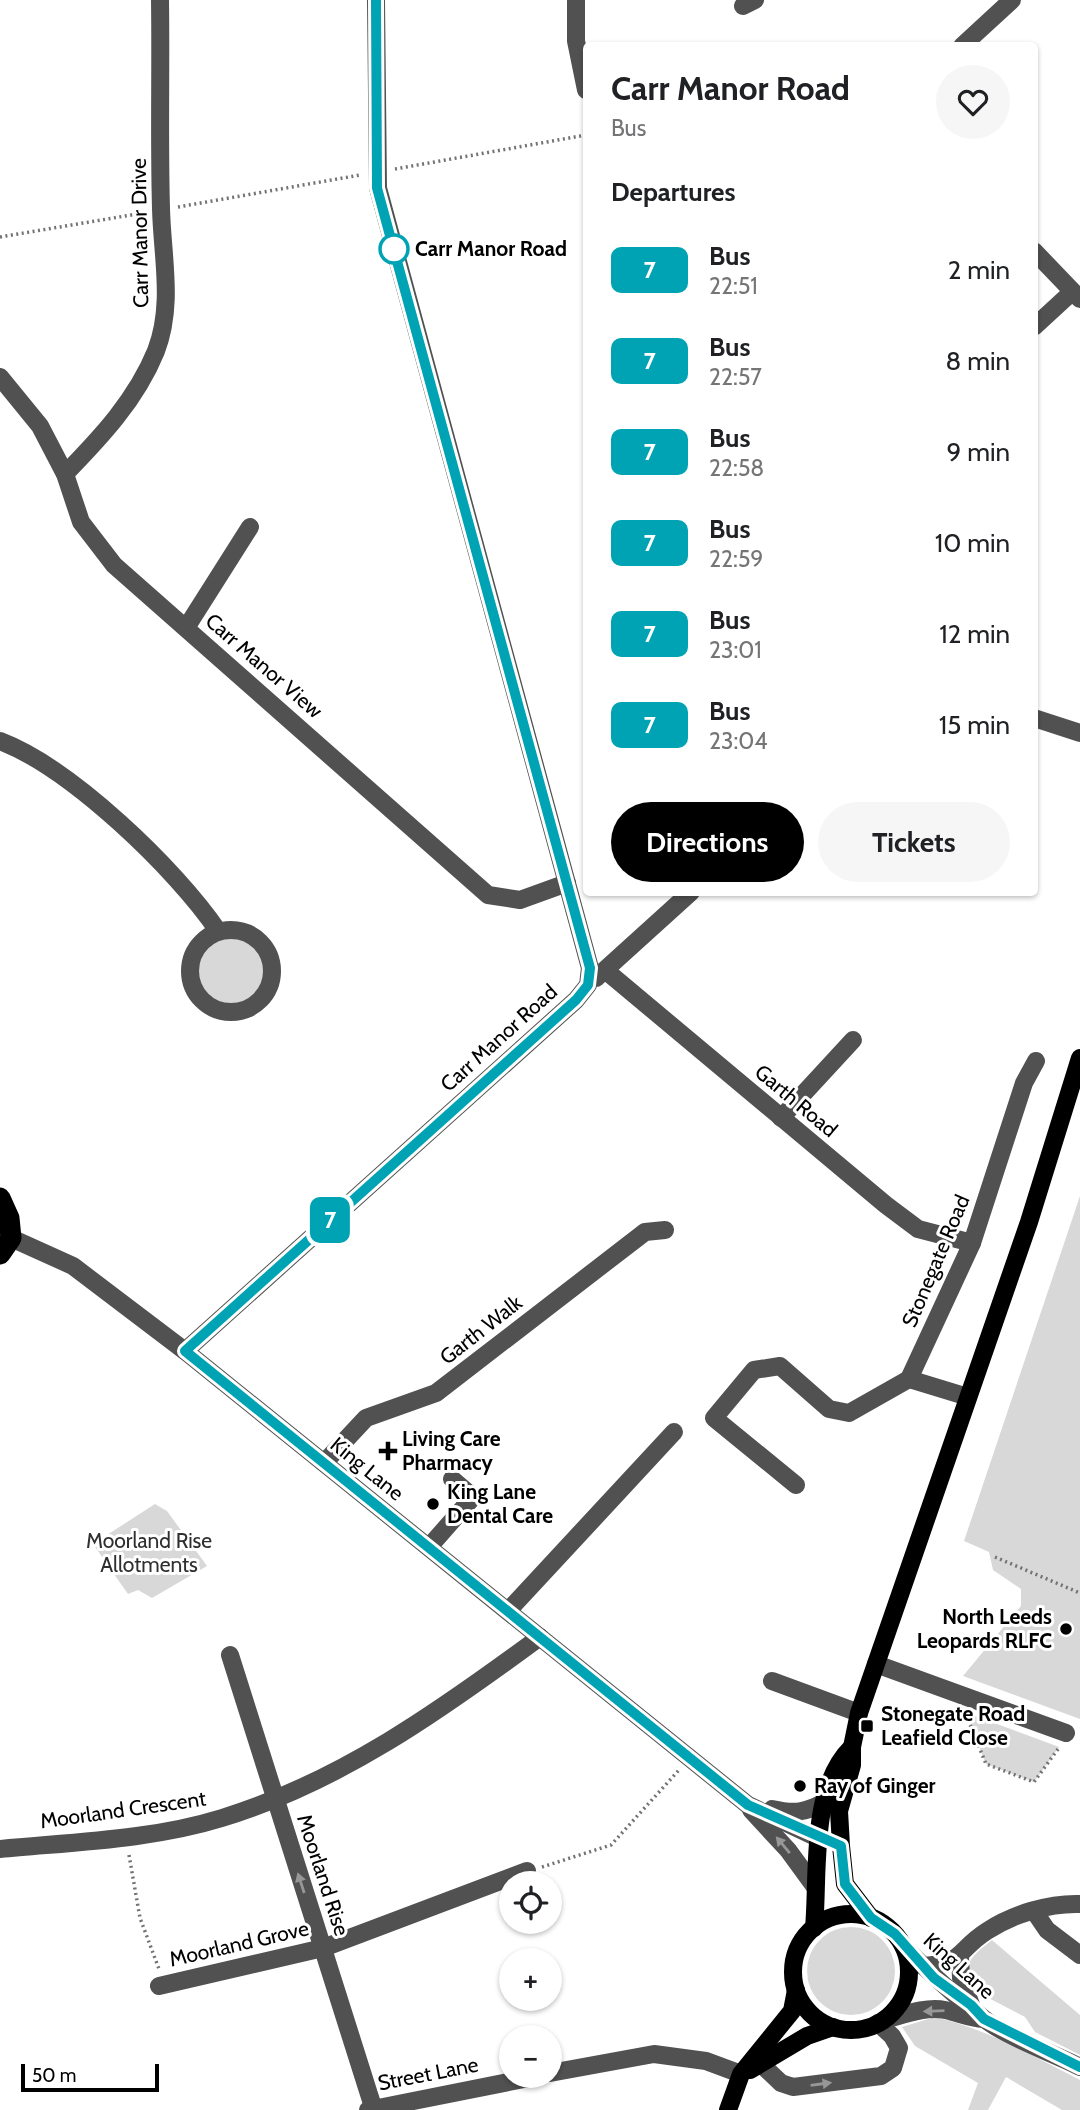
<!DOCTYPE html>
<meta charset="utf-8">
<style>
body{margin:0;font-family:Cabin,sans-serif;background:#f6f6f6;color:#202124;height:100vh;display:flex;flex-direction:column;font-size:26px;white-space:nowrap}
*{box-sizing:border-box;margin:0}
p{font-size:23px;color:#757577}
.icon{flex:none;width:38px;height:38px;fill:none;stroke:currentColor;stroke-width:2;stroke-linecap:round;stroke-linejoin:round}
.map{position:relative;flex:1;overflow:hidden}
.drawer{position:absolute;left:583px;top:42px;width:455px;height:854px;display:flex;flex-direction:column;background:#fff;border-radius:7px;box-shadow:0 2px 5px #0004}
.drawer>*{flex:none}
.badge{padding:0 14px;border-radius:10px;font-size:24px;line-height:46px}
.tools{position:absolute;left:499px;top:1871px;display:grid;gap:14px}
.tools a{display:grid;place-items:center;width:63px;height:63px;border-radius:50%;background:#fff;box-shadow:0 2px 5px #0004;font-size:35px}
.scale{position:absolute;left:21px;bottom:18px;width:138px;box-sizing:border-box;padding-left:7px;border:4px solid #000;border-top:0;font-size:19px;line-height:24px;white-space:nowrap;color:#000;-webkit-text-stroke:5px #fff;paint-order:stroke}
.map>.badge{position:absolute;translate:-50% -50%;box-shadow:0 0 0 4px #fff}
h2{padding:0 28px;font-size:26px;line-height:63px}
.round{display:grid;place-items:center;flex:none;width:74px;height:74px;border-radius:37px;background:#f6f6f6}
.headline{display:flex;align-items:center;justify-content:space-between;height:119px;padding:0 28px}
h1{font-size:33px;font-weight:700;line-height:52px}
.primary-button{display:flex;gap:14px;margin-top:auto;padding:14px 28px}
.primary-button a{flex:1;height:80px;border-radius:42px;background:#000;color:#fff;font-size:28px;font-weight:700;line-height:80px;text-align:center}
.primary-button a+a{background:#f6f6f6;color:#202124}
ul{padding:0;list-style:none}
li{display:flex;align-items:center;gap:21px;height:91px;padding:0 28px}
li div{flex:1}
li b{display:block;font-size:26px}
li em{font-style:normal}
li .badge{min-width:77px;font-weight:700;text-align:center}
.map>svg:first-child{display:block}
</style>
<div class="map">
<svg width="1080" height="2110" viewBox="0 0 1080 2110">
<rect width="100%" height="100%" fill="#fff"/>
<g fill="#d8d8d8">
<circle cx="231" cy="971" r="33"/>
<polygon points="1080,1196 1080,1719 963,1676 1021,1606 1021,1589 993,1570 989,1552 964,1541"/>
<polygon points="155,1504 167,1511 207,1566 152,1598 138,1590 128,1594 93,1544"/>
<polygon points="965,1712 1059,1747 1034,1782 986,1764"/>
<circle cx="851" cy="1971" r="44"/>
<path d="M992 1940 1080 2015V2055L1035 2032 1025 2017 971 1989C963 1961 971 1957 992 1940Z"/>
<path d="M935 2017C987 2029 1033 2056 1080 2080V2110H1062L1006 2077 988 2110H968L978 2083 915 2046 902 2027Z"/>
</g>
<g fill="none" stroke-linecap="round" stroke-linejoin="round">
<g stroke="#737373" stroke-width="3.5" stroke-dasharray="2 3.5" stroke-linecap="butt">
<polyline points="395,169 586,135"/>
<polyline points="178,207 360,175"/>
<polyline points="0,237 143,213"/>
<polyline points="995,1557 1080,1593"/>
<polyline points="966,1715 986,1764 1034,1782 1058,1749"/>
<polyline points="129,1855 140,1918 159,1969"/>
<polyline points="542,1867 611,1845 679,1770"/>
</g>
<g stroke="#515151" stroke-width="18">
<polyline points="576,0 576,41 586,90"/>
<polyline points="743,6 755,0"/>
<polyline points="962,46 1012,0"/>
<polyline points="1034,251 1080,299"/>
<polyline points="1034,327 1072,292"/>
<polyline points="0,377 40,426 65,474 81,522 114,565 488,895 520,900 567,883"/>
<path d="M65 474C101 437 136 400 156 351 174 304 162 256 161 208 159 139 161 69 160 0"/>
<polyline points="186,628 250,527"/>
<polyline points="1034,718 1080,733"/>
<path d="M0 741C71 768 176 869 218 931"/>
<circle cx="231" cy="971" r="41"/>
<polyline points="605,970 886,1205 918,1229 972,1243"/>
<polyline points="596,978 691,892"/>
<polyline points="781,1118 853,1040"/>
<polyline points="11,1238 73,1266 185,1351 748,1805 816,1837"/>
<polyline points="185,1351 576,1000 588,985 590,968 378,188 376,0"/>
<polyline points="968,1397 909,1379 972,1243 1024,1083 1036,1061"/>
<polyline points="324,1463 366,1418 436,1393 645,1232 665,1230"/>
<polyline points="796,1485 714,1418 754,1370 780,1366 829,1409 849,1413 909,1379"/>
<polyline points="429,1547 473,1497 452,1479"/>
<polyline points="508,1611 674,1432"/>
<polyline points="230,1655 374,2110"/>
<polyline points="876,1664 1066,1733"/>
<polyline points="772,1681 859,1713"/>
<path d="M772 1809C794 1814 806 1813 826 1801"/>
<polyline points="751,1810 788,1850 815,1887"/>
<path d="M0 1849C73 1842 151 1840 222 1818 340 1782 441 1710 540 1637"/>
<polyline points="1034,1911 1047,1930 1080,1955"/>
<path d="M903 1946C929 1972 955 1996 983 2018 1003 2035 1054 2054 1080 2067"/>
<polyline points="960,1957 961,1978 971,2005"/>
<path d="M923 1966C964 1964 957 1950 987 1931 1013 1914 1049 1903 1080 1904"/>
<polyline points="159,1986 323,1948 527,1871"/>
<path d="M884 2020C903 2015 926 2006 945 2010 959 2013 969 2018 984 2019"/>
<polyline points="761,2064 781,2083 793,2087 881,2076 893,2068 899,2048 892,2036 878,2023"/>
<polyline points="550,2073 654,2054 706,2061 741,2074"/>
<polyline points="368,2110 539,2076"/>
</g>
<g stroke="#000" stroke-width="18">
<circle cx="851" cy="1972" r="58"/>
<polyline points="871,1918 845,1884 841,1846 839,1811 852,1765 852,1747 859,1713 1029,1222 1080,1058"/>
<path d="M814 1928C819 1873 809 1789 852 1747"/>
<polyline points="750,2070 807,2036 833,2027"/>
<polyline points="728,2110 741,2074 792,2011 796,1990"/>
</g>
<polyline stroke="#000" stroke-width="21" points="0,1198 9,1218 11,1238 0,1254"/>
</g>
<defs><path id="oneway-solid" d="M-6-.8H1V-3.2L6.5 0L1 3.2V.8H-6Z" transform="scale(1.75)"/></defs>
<g fill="#979797">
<use href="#oneway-solid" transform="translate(783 1845) rotate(-130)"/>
<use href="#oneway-solid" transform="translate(301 1883) rotate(-108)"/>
<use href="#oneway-solid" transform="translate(934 2011) rotate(178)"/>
<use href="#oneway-solid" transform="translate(821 2084) rotate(-8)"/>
</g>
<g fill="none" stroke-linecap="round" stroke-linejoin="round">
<defs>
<polyline id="line" points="376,0 377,188 590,968 588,985 576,1000 185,1351 748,1805 841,1846 845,1884 871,1918 895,1934 934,1978 971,2005 984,2019 1080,2067"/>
</defs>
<use href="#line" stroke="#fff" stroke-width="16"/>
<use href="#line" stroke="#00a3b4" stroke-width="10"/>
</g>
<circle fill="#fff" stroke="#00a3b4" stroke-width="3.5" cx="394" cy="249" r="14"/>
<g fill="#000" stroke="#fff" stroke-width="2.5">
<path d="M384.5 1440.5h7v7h7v7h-7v7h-7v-7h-7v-7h7z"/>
<circle cx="433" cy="1504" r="7"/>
<circle cx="1066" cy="1629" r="7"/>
<rect x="860" y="1719" width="14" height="14" rx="3.5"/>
<circle cx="800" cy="1786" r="7"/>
</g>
<g text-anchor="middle" stroke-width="6" stroke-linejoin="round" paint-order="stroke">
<g font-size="21" fill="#000" stroke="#fff">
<text transform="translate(140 233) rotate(-91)" y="7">Carr Manor Drive</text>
<text transform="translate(264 666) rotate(41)" y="7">Carr Manor View</text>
<text transform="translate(499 1038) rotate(-42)" y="7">Carr Manor Road</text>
<text transform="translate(796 1101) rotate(40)" y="7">Garth Road</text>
<text transform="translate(936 1261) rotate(-67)" y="7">Stonegate Road</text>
<text transform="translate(481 1330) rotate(-38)" y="7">Garth Walk</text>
<text transform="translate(367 1469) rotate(39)" y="7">King Lane</text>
<text transform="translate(123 1810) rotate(-8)" y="7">Moorland Crescent</text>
<text transform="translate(323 1875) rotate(72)" y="7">Moorland Rise</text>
<text transform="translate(239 1944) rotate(-13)" y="7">Moorland Grove</text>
<text transform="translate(959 1966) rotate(42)" y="7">King Lane</text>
<text transform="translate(428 2074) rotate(-11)" y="7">Street Lane</text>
</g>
<g font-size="21" font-weight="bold" fill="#000" stroke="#fff" text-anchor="start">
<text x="415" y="256">Carr Manor Road</text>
</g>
<g font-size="21" font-weight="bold" fill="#000" stroke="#fff" text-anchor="start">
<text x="402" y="1446">Living Care<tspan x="402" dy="24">Pharmacy</tspan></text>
<text x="447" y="1499">King Lane<tspan x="447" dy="24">Dental Care</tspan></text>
<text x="1052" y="1624" text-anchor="end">North Leeds<tspan x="1052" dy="24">Leopards RLFC</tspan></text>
<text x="881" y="1721">Stonegate Road<tspan x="881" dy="24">Leafield Close</tspan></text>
<text x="814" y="1793">Ray of Ginger</text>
</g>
<g font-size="21" fill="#2f2f2f" stroke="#fff">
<text x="149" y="1548">Moorland Rise<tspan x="149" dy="24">Allotments</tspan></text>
</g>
</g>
</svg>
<div class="tools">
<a><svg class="icon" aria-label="locate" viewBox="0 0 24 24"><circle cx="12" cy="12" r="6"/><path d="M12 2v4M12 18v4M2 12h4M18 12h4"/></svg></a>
<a>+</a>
<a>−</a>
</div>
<div class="scale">50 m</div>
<b class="badge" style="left:330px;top:1220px;background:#00a3b4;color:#fff">7</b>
<section class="drawer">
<div class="headline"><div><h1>Carr Manor Road</h1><p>Bus</p></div><a class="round"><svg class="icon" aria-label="heart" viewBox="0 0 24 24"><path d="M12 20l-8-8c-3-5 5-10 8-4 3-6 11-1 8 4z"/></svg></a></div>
<h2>Departures</h2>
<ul>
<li><span class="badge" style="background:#00a3b4;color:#fff">7</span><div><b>Bus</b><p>22:51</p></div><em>2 min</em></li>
<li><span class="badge" style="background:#00a3b4;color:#fff">7</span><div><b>Bus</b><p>22:57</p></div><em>8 min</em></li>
<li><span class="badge" style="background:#00a3b4;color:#fff">7</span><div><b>Bus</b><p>22:58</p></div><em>9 min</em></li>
<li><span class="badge" style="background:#00a3b4;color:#fff">7</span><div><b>Bus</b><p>22:59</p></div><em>10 min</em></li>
<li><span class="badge" style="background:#00a3b4;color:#fff">7</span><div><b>Bus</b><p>23:01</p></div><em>12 min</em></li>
<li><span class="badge" style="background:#00a3b4;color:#fff">7</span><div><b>Bus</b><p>23:04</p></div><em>15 min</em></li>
</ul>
<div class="primary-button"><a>Directions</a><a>Tickets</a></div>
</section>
</div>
